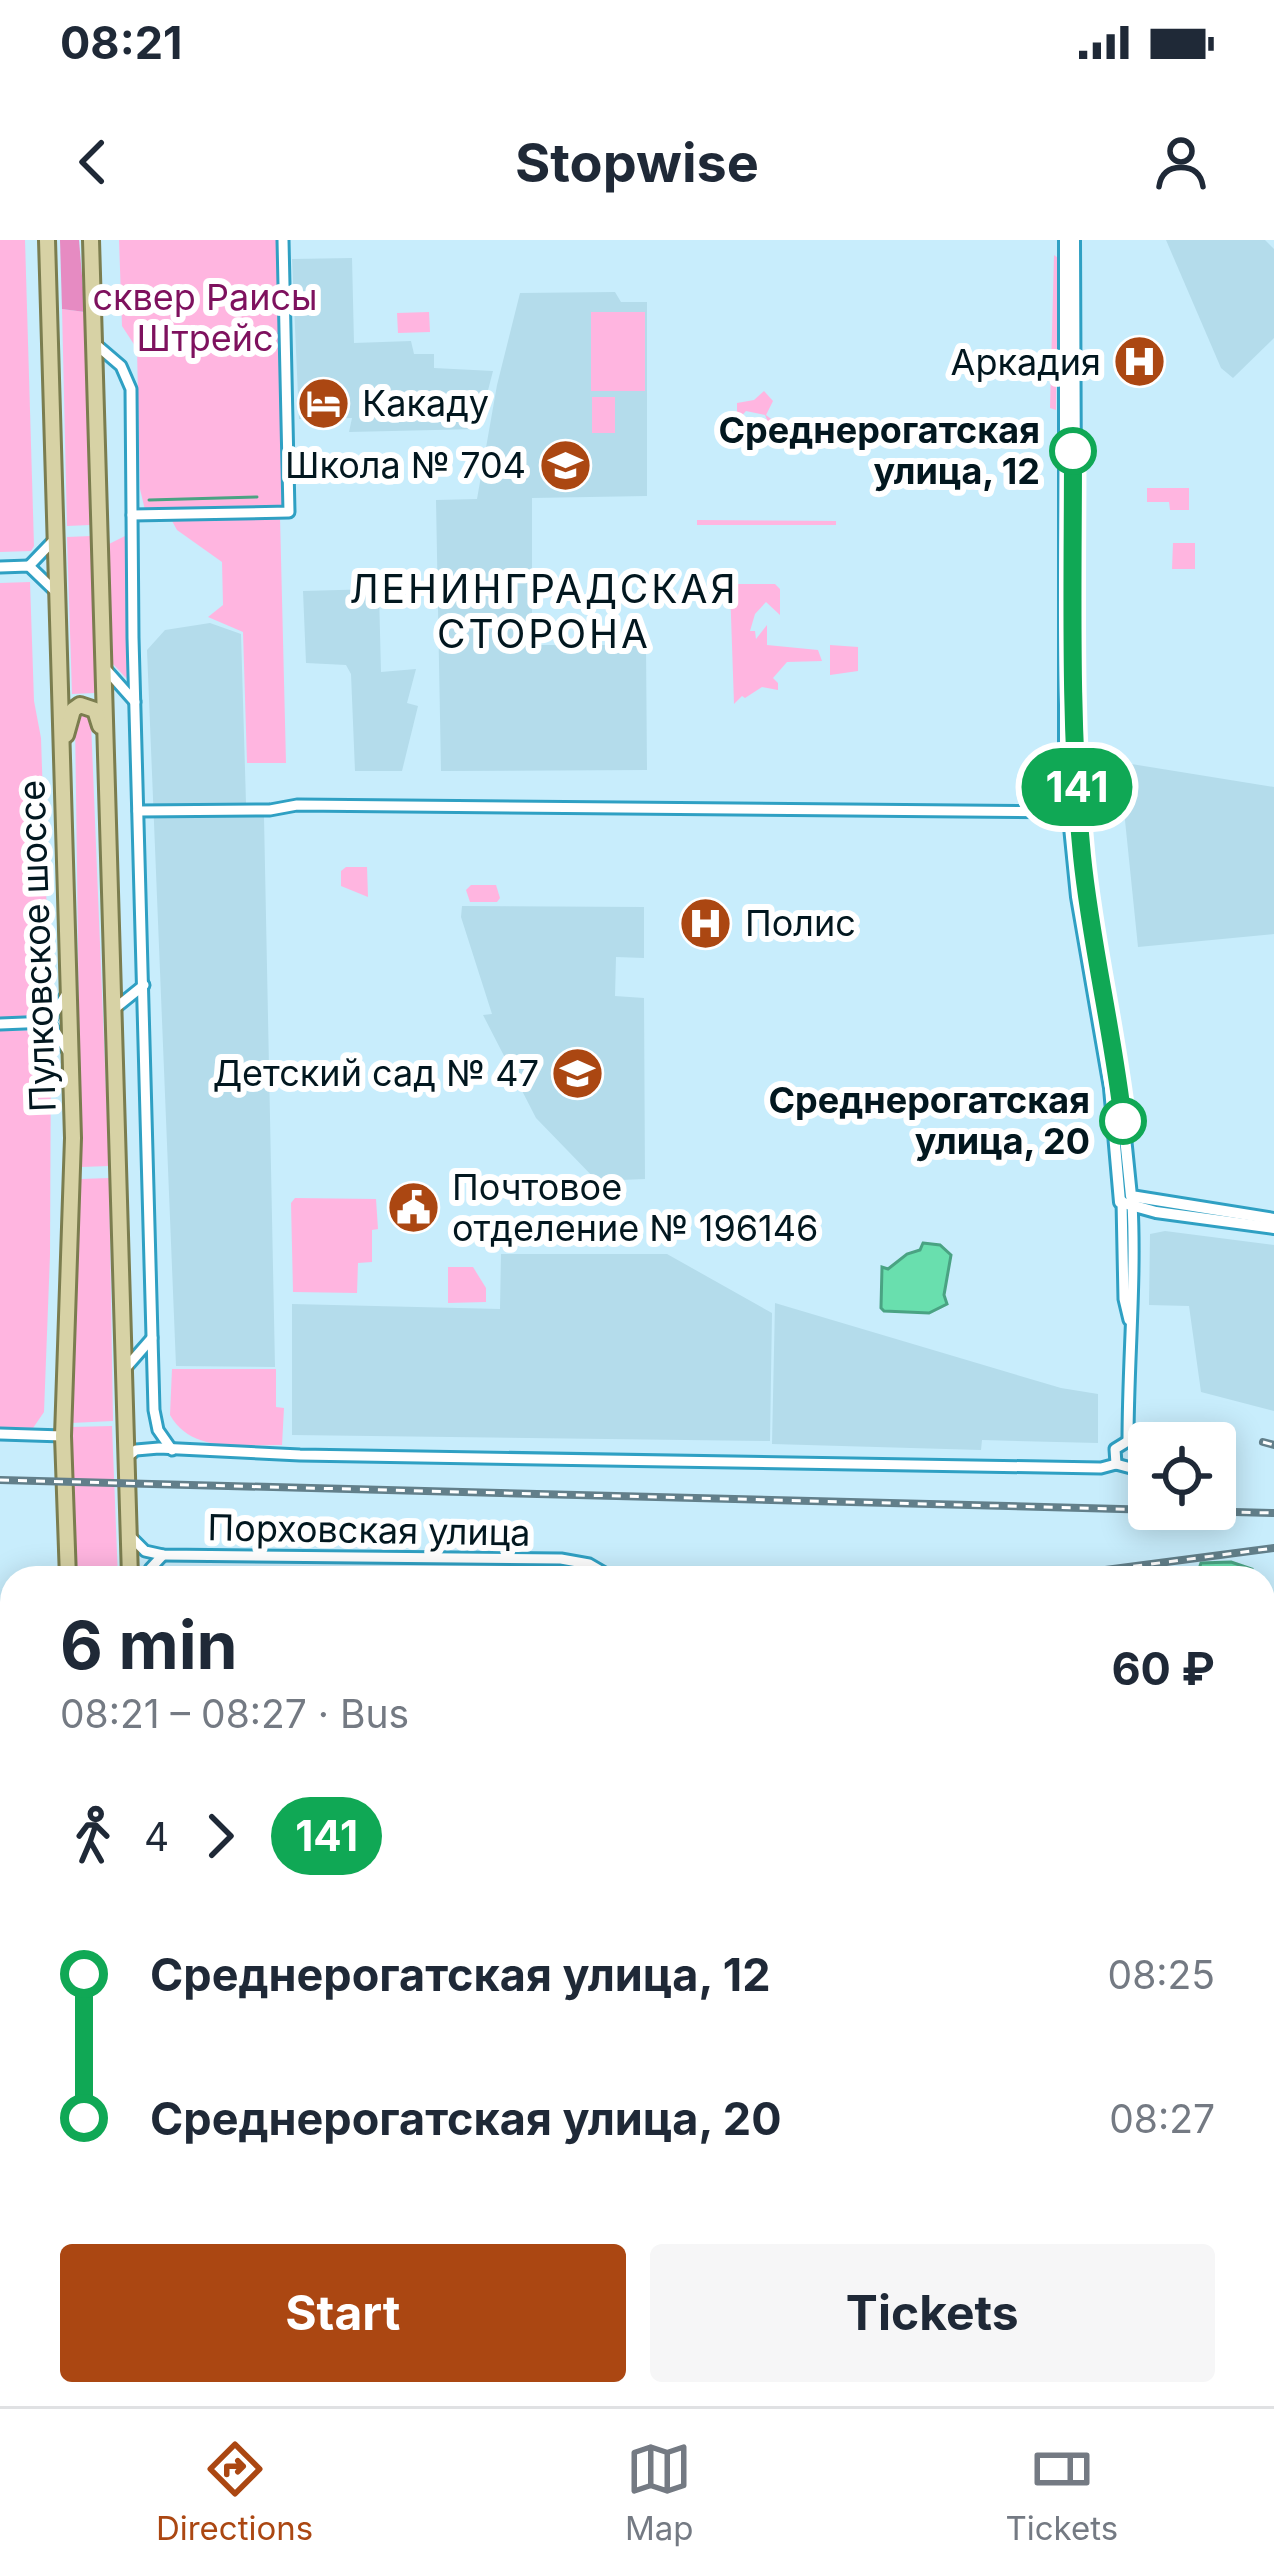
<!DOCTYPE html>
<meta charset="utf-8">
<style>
body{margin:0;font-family:Inter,sans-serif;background:#f6f6f7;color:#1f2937;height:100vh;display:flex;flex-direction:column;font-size:45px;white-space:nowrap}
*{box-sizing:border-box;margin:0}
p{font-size:39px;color:#747a83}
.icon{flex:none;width:66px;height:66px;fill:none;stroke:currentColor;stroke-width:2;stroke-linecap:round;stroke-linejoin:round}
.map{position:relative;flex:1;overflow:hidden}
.panel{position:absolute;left:0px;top:1326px;width:1275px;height:840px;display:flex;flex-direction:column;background:#fff;border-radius:36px 36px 0 0;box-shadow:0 6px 30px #0003}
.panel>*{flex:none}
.badge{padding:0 24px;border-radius:39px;font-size:42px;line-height:78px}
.fabs{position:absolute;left:1128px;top:1182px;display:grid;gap:24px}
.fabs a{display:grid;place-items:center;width:108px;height:108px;border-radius:12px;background:#fff;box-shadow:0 6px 30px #0003;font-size:60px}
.map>.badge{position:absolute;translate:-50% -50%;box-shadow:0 0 0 6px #fff}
.legs{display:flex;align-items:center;gap:18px;height:132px;padding:0 60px;font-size:39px}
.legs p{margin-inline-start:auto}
.overview{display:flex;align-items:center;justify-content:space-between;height:204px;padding:0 60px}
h1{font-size:66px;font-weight:700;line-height:90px}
.primary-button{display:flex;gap:24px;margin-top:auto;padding:24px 60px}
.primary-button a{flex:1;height:138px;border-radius:12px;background:#ab4712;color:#fff;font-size:48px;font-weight:700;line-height:138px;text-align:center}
.primary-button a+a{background:#f6f6f7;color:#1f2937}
ul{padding:0 60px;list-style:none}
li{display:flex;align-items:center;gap:42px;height:144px;font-size:45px}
li i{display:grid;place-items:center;width:18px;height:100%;margin:0 15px;background:currentColor}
li i::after{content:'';width:30px;height:30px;margin:-15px;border:9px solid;border-radius:50%;background:#fff}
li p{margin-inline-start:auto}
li:first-child i{background:linear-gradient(#0000 50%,currentColor 0)}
li:last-child i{background:linear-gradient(currentColor 50%,#0000 0)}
.status{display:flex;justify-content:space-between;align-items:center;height:84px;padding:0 60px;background:#fff;direction:ltr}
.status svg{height:33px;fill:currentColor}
header{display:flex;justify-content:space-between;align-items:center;height:156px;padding:0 60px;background:#fff;font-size:54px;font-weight:700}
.dock{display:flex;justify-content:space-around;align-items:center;height:168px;border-top:3px solid #e0e1e3;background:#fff;font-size:33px;color:#747a83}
.dock a{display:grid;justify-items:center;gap:6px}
.dock .current{color:#ab4712}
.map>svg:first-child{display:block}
</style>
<div class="status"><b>08:21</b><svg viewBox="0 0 49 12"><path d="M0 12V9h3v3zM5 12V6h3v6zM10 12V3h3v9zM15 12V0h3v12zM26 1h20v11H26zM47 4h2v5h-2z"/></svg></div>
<header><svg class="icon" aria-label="back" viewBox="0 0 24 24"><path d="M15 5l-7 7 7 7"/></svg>Stopwise<svg class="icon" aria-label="person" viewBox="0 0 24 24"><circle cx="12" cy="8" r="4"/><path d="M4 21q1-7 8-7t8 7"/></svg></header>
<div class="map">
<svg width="1274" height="2166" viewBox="0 0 1274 2166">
<rect width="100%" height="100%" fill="#c8edfc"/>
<g fill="#b4dceb">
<polygon points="1166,0 1265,0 1274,9 1274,98 1233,138 1221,128"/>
<polygon points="352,18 354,103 411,101 414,114 434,114 434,128 493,131 478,189 349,192 352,178 299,179 292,19"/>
<polygon points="615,52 621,62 647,62 647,256 532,258 532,405 646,405 647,530 441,531 436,260 477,259 497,145 520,53"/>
<polygon points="375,349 379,353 381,432 416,429 407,463 418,466 402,531 355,531 351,434 346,425 306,423 303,351"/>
<polygon points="210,383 241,394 246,563 264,577 275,1127 176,1126 147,410 165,390"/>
<polygon points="1119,522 1274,547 1274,694 1138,707"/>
<polygon points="462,666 644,667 644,718 616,717 615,756 644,758 645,939 597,941 536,878 483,775 492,774 461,677"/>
<polygon points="1165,991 1274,1005 1274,1171 1201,1152 1189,1066 1149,1065 1150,994"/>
<polygon points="501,1014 667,1014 772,1073 770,1201 292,1195 292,1064 500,1069"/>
<polygon points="775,1063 1061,1148 1098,1154 1098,1203 982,1200 981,1210 772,1204"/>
<rect x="1263" y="1653" width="11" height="258"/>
<polygon points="503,2154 580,2154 586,2166 515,2166"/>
</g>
<g fill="#ffb5e0">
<polygon points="0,0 25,0 34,306 31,311 0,312"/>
<polygon points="119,0 276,0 286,260 281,267 145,270 140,249 137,109 122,86"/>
<polygon points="1054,15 1058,18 1056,170 1050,168"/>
<polygon points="62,69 85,72 90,285 67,286"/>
<polygon points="429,72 430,92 398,93 397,73"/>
<rect x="591" y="72" width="54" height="79"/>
<polygon points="764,151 773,161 766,175 780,186 770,187 765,175 746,171 737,181 737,163 754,160"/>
<rect x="592" y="157" width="23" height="36"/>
<polygon points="1147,248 1189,248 1189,270 1170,270 1169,262 1147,262"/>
<polygon points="280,277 286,523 247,523 243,392 208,377 223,365 222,322 177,290 171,279"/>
<polygon points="697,280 836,281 836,285 697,285"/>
<polygon points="91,296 95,453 72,454 67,297"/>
<polygon points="125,296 127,439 113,424 109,304"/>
<polygon points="1173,303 1195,303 1195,329 1172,329"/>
<polygon points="30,342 34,461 41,498 50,767 45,778 0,780 0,343"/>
<polygon points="735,344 775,344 780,349 780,375 766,362 755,374 750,391 755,391 756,399 767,385 767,405 818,410 822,421 787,422 773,438 778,443 778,450 762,447 745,458 742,456 734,464 730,347"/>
<polygon points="830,405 858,407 858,431 830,435"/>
<polygon points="80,472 90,475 91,482 109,926 81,927 75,480"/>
<polygon points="346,627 367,627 368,657 341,646 341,631"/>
<polygon points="471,645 496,645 500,658 497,662 470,662 466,650"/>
<polygon points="45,790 51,799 50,1015 44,1172 33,1188 0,1187 0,791"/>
<polygon points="109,938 113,1181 71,1183 71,1101 81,939"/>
<polygon points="295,958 376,959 378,989 372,990 372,1022 358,1023 357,1053 293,1052 291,963"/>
<polygon points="448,1027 473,1027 486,1048 486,1062 448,1063"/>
<path d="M172 1129H276V1167L284 1168 282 1205C242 1204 192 1214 170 1175Z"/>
<polygon points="112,1186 118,1338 79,1338 73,1291 71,1187"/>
<polygon points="354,1326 546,1329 593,1338 350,1338 349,1330"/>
<polygon points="12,1828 11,1925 12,1934 0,1930 0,1849"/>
<polygon points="0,1983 12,1986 12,2053 0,2063"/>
<path d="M1274 2027V2078L1268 2075 1274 2110C1257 2089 1257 2047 1274 2027Z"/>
<polygon points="0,2119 12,2127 12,2154 107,2154 107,2166 0,2166"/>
<polygon points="1274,2128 1274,2163 1267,2166 1159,2166 1198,2154 1263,2154 1263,2132"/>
</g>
<polygon fill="#e68bc2" points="60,0 79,0 85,72 62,69"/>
<g fill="#69dfae" stroke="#4aa383" stroke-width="3">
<polygon points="923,1003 940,1005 951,1015 944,1055 947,1064 929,1073 884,1071 881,1068 882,1027 888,1029 907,1014 920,1010"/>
<polygon points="1231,1322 1252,1329 1252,1334 1220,1335 1199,1329 1201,1323"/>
</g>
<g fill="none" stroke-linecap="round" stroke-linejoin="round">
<g stroke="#4aa383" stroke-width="3">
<polyline points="149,260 257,257"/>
<polyline points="0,2115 12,2105"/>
<polyline points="1263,2138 1274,2134"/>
<polyline points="0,2156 21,2166"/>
<polyline points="1088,2163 1137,2154"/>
<polyline points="1170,2166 1215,2154"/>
</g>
<polyline stroke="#aacddb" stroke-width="10" stroke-dasharray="10 5" stroke-linecap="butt" points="0,2083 12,2073"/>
<polyline stroke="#aacddb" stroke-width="14" stroke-dasharray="14 7" stroke-linecap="butt" points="163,2154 164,2166"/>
<defs>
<g id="minor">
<polyline points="93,102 121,126 131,149 133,398 154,1170 158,1190 172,1210"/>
<polyline points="132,275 289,272 283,0"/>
<polyline points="29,326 54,300"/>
<polyline points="0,327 29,326 56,352"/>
<polyline points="103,426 135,462"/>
<polyline points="138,571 270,570 297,565 1068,572"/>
<polyline points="113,770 144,745"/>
<polyline points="49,782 69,813"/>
<polyline points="0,784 49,782 66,755"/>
<polyline points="1122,961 1124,1059 1129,1080"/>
<polyline points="124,1130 152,1098"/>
<polyline points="0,1194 63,1196"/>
<path d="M127 1217 136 1210 159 1208 300 1215 1101 1228 1116 1224 1131 1228 1140 1221 1138 1206 1128 1201C1128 1121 1136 1042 1132 963"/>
<polyline points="1116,1224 1115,1209 1128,1201"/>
<polyline points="131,1297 145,1311 163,1315 561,1319 589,1324 613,1338"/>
<polyline points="150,1338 150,1329 163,1315"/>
<polyline points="1263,1558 1274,1559"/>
<polyline points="1263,2036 1274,2022"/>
</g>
<g id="tertiary">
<polyline points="1065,0 1065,537 1077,657 1110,848 1120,962 1156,972 1274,988"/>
<polyline points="1074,0 1076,529 1087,654 1120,848 1131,956 1274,979"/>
</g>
<g id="primary">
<polyline points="47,0 73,898 63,1196 68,1338"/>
<polyline points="91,0 130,1338"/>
<polyline points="66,495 73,470 80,465 95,470 100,486"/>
<polyline points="0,1936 12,1941"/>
<polyline points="262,2154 283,2166"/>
</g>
<g id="trunk">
<polyline points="0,1970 12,1973"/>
<polyline points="353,2154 358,2166"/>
<polyline points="477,2154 491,2166"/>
<polyline points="41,2166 42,2154"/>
</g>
<g id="motorway">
<polyline points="0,1838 12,1843"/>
<polyline points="0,2057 12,2064"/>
<polyline points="179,2154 206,2166"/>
<polyline points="450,2154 461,2166"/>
</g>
</defs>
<use href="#minor" stroke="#2fa0c3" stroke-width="15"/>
<use href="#tertiary" stroke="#2fa0c3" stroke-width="16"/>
<use href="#primary" stroke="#7b7d4f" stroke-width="20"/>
<use href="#trunk" stroke="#7b7d4f" stroke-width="21"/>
<use href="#motorway" stroke="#7b7d4f" stroke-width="22"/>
<use href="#minor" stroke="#fff" stroke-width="9"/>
<use href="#tertiary" stroke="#fff" stroke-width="10"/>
<use href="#primary" stroke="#d7d2a5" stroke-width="14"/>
<use href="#trunk" stroke="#cac387" stroke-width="15"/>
<use href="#motorway" stroke="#bcb469" stroke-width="16"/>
<defs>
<g id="rail">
<polyline points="1263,1202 1274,1205"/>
<polyline points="0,1240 1274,1273"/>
<polyline points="1044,1338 1274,1308"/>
<polyline points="0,1726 12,1735"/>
<polyline points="525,2154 535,2166"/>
<polyline points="567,2154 573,2166"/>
</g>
</defs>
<use href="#rail" stroke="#627f8a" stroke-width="8"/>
<use href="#rail" stroke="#fff" stroke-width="3" stroke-dasharray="9" stroke-linecap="butt"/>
<defs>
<g id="motorway-bridge">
<polyline points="0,2090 12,2097"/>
<polyline points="112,2154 136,2166"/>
</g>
</defs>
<use href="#motorway-bridge" stroke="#7b7d4f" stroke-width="22" stroke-linecap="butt"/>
<use href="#motorway-bridge" stroke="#bcb469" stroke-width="16"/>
</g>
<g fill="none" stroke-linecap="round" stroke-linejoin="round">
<defs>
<path id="line-1" d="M1073 211C1073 346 1069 482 1082 616 1091 705 1113 792 1123 881"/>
</defs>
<use href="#line-1" stroke="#fff" stroke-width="27"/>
<use href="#line-1" stroke="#10a855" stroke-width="18"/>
</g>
<defs>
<symbol id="hospital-disc" viewBox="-11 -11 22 22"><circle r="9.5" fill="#ab4712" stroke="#fff"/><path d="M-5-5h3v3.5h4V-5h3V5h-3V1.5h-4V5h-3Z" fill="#fff"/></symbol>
<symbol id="hotel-disc" viewBox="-11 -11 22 22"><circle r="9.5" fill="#ab4712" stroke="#fff"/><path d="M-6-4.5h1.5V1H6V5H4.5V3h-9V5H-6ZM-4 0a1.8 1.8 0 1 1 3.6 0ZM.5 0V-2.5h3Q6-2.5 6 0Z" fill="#fff"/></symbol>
<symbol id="school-disc" viewBox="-11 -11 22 22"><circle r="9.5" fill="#ab4712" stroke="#fff"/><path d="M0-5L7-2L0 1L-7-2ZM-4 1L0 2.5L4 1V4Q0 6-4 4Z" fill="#fff"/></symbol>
<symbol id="civic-disc" viewBox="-11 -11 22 22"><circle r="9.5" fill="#ab4712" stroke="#fff"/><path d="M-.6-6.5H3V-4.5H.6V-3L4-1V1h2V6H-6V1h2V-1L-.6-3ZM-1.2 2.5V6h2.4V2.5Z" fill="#fff"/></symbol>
</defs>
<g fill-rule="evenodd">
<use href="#hospital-disc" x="1110" y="92" width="59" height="59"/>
<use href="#hotel-disc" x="294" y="134" width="59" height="59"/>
<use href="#school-disc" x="536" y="196" width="59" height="59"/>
<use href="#hospital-disc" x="676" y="654" width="59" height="59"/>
<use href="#school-disc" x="548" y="804" width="59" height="59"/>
<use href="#civic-disc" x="384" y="938" width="59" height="59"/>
</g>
<g fill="#fff" stroke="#10a855" stroke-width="6">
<circle cx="1073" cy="211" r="21"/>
<circle cx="1123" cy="881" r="21"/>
</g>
<g text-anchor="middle" stroke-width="12" stroke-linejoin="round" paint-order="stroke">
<g font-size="36" fill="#7e115e" stroke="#fff">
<text x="205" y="70">сквер Раисы<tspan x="205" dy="41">Штрейс</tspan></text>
</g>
<g font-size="36" fill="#02171f" stroke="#fff" text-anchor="end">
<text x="1101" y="135">Аркадия</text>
<text x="362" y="176" text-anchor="start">Какаду</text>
<text x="526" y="238">Школа № 704</text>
<text x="745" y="696" text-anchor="start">Полис</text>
<text x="539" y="846">Детский сад № 47</text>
<text x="452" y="960" text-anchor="start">Почтовое<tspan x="452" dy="41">отделение № 196146</tspan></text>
</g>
<g font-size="36" font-weight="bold" fill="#02171f" stroke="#fff" text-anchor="end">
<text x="1040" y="203">Среднерогатская<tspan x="1040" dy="41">улица, 12</tspan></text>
<text x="1090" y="873">Среднерогатская<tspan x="1090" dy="41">улица, 20</tspan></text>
</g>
<g font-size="36" fill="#02171f" stroke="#fff">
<text transform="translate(37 706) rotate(-92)" y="13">Пулковское шоссе</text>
<text transform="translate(369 1290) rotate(1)" y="13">Порховская улица</text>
</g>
<g font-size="39" letter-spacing="3" fill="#02171f" stroke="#fff">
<text x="544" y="363">ЛЕНИНГРАДСКАЯ<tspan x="544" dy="45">СТОРОНА</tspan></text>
</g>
</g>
</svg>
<div class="fabs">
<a><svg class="icon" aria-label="locate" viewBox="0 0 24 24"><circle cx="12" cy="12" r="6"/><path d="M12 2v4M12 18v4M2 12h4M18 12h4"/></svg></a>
</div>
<b class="badge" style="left:1077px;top:547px;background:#10a855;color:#fff">141</b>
<section class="panel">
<div class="overview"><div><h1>6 min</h1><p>08:21 – 08:27 · Bus</p></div><b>60 ₽</b></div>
<div class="legs"><svg class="icon" aria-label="walk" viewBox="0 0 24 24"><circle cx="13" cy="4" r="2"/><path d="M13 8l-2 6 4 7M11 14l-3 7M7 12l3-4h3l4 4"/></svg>4<svg class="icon" aria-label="forward" viewBox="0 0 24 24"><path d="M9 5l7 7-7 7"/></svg><b class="badge" style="background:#10a855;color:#fff">141</b></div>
<ul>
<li><i style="color:#10a855"></i><b>Среднерогатская улица, 12</b><p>08:25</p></li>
<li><i style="color:#10a855"></i><b>Среднерогатская улица, 20</b><p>08:27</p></li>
</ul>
<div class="primary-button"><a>Start</a><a>Tickets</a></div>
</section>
</div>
<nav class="dock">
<a class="current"><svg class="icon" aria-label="directions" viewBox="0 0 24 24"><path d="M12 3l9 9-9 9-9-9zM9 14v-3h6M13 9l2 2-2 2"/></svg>Directions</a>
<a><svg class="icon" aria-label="map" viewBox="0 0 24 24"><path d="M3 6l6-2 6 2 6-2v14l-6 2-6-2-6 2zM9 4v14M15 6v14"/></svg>Map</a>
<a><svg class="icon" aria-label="tickets" viewBox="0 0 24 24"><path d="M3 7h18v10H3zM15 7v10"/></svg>Tickets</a>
</nav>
